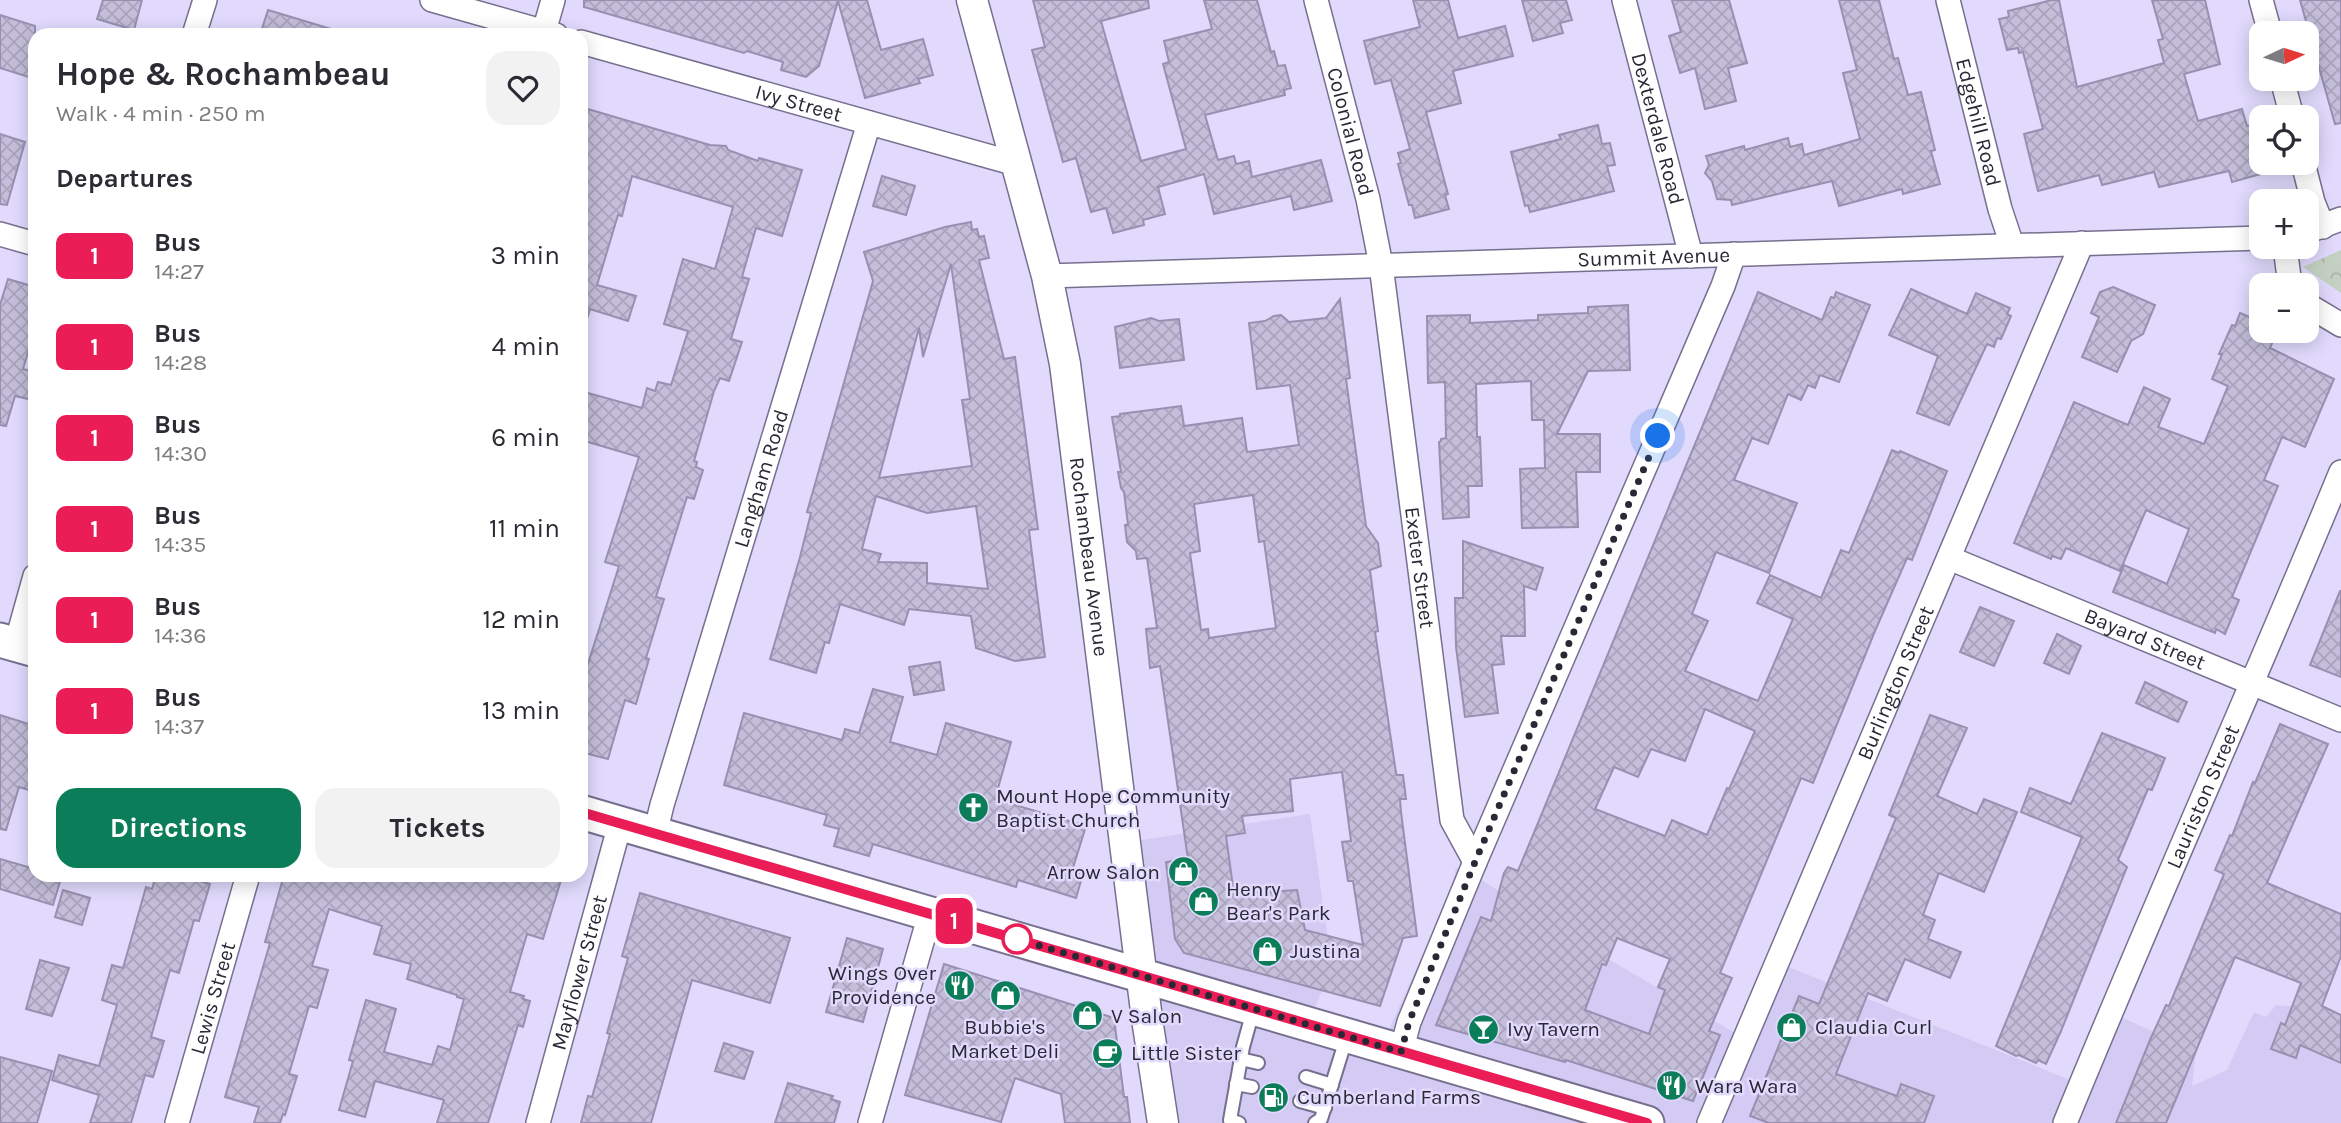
<!DOCTYPE html>
<meta charset="utf-8">
<style>
body{margin:0;font-family:Karla,sans-serif;background:#f2f2f3;color:#2b2b33;height:100vh;display:flex;flex-direction:column;font-size:26px;white-space:nowrap}
*{box-sizing:border-box;margin:0}
p{font-size:23px;color:#7c7c81}
.icon{flex:none;width:38px;height:38px;fill:none;stroke:currentColor;stroke-width:2;stroke-linecap:round;stroke-linejoin:round}
.map{position:relative;flex:1;overflow:hidden}
.drawer{position:absolute;left:28px;top:28px;width:560px;height:854px;display:flex;flex-direction:column;background:#fff;border-radius:21px;box-shadow:0 4px 18px #0003}
.drawer>*{flex:none}
.badge{padding:0 14px;border-radius:10px;font-size:24px;line-height:46px}
.needle{width:46px;rotate:86deg}
.buttons{position:absolute;left:2249px;top:21px;display:grid;gap:14px}
.buttons a{display:grid;place-items:center;width:70px;height:70px;border-radius:14px;background:#fff;box-shadow:0 4px 18px #0003;font-size:35px}
.you{position:absolute;width:35px;height:35px;margin:-18px;border:5px solid #fff;border-radius:50%;background:#1a73e8;box-shadow:0 0 0 10px #1a73e833}
.map>.badge{position:absolute;translate:-50% -50%;box-shadow:0 0 0 4px #fff}
h2{padding:0 28px;font-size:26px;line-height:63px}
.round{display:grid;place-items:center;flex:none;width:74px;height:74px;border-radius:21px;background:#f2f2f3}
.head{display:flex;align-items:center;justify-content:space-between;height:119px;padding:0 28px}
h1{font-size:33px;font-weight:700;line-height:52px}
.action{display:flex;gap:14px;margin-top:auto;padding:14px 28px}
.action a{flex:1;height:80px;border-radius:21px;background:#0b7d59;color:#fff;font-size:28px;font-weight:700;line-height:80px;text-align:center}
.action a+a{background:#f2f2f3;color:#2b2b33}
ul{padding:0;list-style:none}
li{display:flex;align-items:center;gap:21px;height:91px;padding:0 28px}
li div{flex:1}
li b{display:block;font-size:26px}
li em{font-style:normal}
li .badge{min-width:77px;font-weight:700;text-align:center}
.map>svg:first-child{display:block}
</style>
<div class="map">
<svg width="2341" height="1123" viewBox="0 0 2341 1123">
<defs>
<pattern id="park-crowns" width="20" height="18" patternUnits="userSpaceOnUse" patternTransform="scale(1.75)"><rect width="20" height="18" fill="#c4d1c2"/><path d="M2 6a3 3 0 1 1 6 0M12 15a3 3 0 1 1 6 0" fill="none" stroke="#a9b3a7"/></pattern>
<pattern id="building-cross-hatch" width="8" height="8" patternUnits="userSpaceOnUse" patternTransform="scale(1.75)"><rect width="8" height="8" fill="#c4beda"/><path d="M0 0l8 8M0 8l8-8" fill="none" stroke="#a9a3bc"/></pattern>
</defs>
<rect width="100%" height="100%" fill="#e1dafd"/>
<polygon fill="#d4cbf4" points="1310,814 1332,967 1305,1031 1380,1050 1450,893 1456,868 1466,870 1569,936 1744,1038 1786,966 2073,1081 2114,1014 2196,1051 2192,1086 2227,1070 2254,1012 2266,1017 2276,1005 2313,1008 2341,1061 2341,1123 1155,1123 1122,843"/>
<polygon fill="url(#park-crowns)" points="2341,250 2341,293 2303,267"/>
<g fill="url(#building-cross-hatch)" stroke="#9790b1" stroke-width="2" fill-rule="evenodd">
<polygon points="103,0 142,0 134,30 97,19"/>
<polygon points="584,0 867,0 881,50 923,39 933,75 918,79 920,83 865,98 838,1 819,66 806,77 781,70 783,62 747,51 744,53 584,7"/>
<polygon points="1033,0 1148,0 1149,8 1101,21 1141,161 1186,149 1163,64 1169,62 1164,41 1212,29 1204,0 1257,0 1271,52 1274,51 1278,66 1285,65 1291,88 1284,90 1285,95 1205,115 1218,160 1234,156 1236,164 1249,161 1252,177 1321,160 1332,201 1294,210 1291,196 1214,214 1204,174 1158,187 1165,214 1143,220 1144,225 1113,233 1106,208 1091,212 1076,158 1063,162 1032,50 1045,47"/>
<polygon points="1413,0 1448,0 1458,38 1505,26 1513,56 1453,71 1461,103 1426,112 1448,194 1445,195 1449,209 1415,218 1412,205 1409,205 1398,164 1401,163 1398,153 1410,149 1391,80 1375,84 1364,41 1420,27"/>
<polygon points="1522,0 1566,0 1572,20 1560,23 1563,33 1533,41"/>
<polygon points="1672,0 1729,0 1747,63 1728,68 1736,101 1705,109 1695,68 1680,73 1669,36 1681,32"/>
<polygon points="1839,0 1879,0 1894,59 1898,58 1908,95 1921,92 1935,150 1931,151 1940,184 1903,194 1902,189 1839,206 1832,181 1732,205 1731,200 1717,199 1712,181 1705,173 1709,165 1706,156 1744,146 1745,150 1788,138 1790,147 1802,144 1804,155 1860,139 1843,73 1857,70"/>
<polygon points="2052,0 2059,0 2077,87 2164,63 2158,40 2163,39 2152,0 2205,0 2220,64 2184,74 2198,121 2242,109 2247,126 2254,124 2261,147 2261,163 2265,163 2268,172 2232,182 2229,171 2159,187 2154,172 2102,185 2099,175 2038,191 2024,134 2043,129 2023,52 2019,53 2018,48 2007,50 1999,19 2009,17 2008,11"/>
<polygon points="2300,0 2341,0 2341,123 2335,124"/>
<polygon points="268,10 331,29 330,35 260,35"/>
<polygon points="0,15 35,26 35,79 0,68"/>
<polygon points="581,107 710,145 726,146 728,150 758,161 759,158 802,170 782,236 756,228 742,277 749,279 731,339 742,342 729,381 720,378 714,391 694,461 697,462 696,467 703,470 694,499 687,497 656,597 664,599 646,658 649,659 636,704 625,700 608,759 581,752 581,686 619,566 605,562 639,457 581,440 581,391 642,408 647,388 655,391 658,382 671,385 688,331 664,324 683,259 715,269 733,207 632,176 622,216 618,215 597,285 636,296 628,321 590,309 587,319 581,318"/>
<polygon points="1598,125 1602,144 1610,143 1615,165 1607,166 1614,191 1530,212 1528,205 1525,206 1511,152 1561,139 1559,135"/>
<polygon points="0,134 25,142 7,205 0,204"/>
<polygon points="882,176 915,186 906,215 873,206"/>
<path d="M971 222 972 230 977 229 979 237 984 236 989 258 979 260 1004 359 1015 357 1038 529 1029 530 1045 657 1015 661 976 648 971 616 909 609 904 625 840 604 829 643 825 642 816 673 770 659 800 557 811 513 807 512 873 281 864 252 945 227ZM951 264 970 399 962 400 972 466 879 478 919 328 923 357ZM876 496 927 513 976 506 988 589 927 583V563L878 562 881 554 862 549Z"/>
<polygon points="8,279 35,287 35,329 23,369 35,372 35,375 28,399 15,396 6,426 0,425 0,305"/>
<polygon points="2113,287 2155,305 2143,334 2131,341 2117,372 2082,357 2099,317 2091,313 2100,292"/>
<polygon points="1911,289 1967,314 1976,293 2010,308 2007,314 2011,316 2001,339 1997,338 1994,347 1987,344 1949,425 1917,413 1938,356 1889,335"/>
<path d="M1758 292 1822 320 1831 297 1834 298 1836 292 1870 305 1839 382 1820 375 1815 388 1808 385 1801 400 1788 394 1768 444 1752 438 1734 480 1797 503 1769 573 1716 552 1692 614 1708 621 1685 671 1758 701 1793 619 1757 603 1770 575 1821 598 1841 550 1849 553 1892 450 1899 453 1900 451 1947 471 1912 560 1907 558 1875 631 1813 783 1801 778 1720 973 1732 978 1709 1031 1720 1035 1693 1101 1566 1060 1565 1062 1436 1025 1481 917 1491 921 1504 873 1508 867 1518 871ZM1705 709 1755 731 1729 789 1727 788 1707 835 1672 820 1665 836 1595 809 1614 767 1638 777 1651 749 1685 761ZM1617 938 1670 959 1658 987 1665 990 1649 1034 1585 1010 1602 964 1606 965Z"/>
<path d="M1340 299 1350 378 1346 379 1366 526 1378 543 1381 566 1370 570 1378 631 1375 632 1396 773 1397 775H1403L1406 799H1400L1401 812 1417 936 1403 938 1380 1006 1184 953 1175 939 1166 862 1188 859 1160 666 1150 668 1146 629 1157 628 1147 558 1137 559 1136 551 1127 542 1125 525H1128L1124 492 1121 488 1118 472H1121L1112 417 1120 416V414L1181 406 1184 426 1242 418 1247 452 1299 445 1290 385 1257 389 1249 323 1265 321 1274 316 1281 315 1289 322 1326 318ZM1253 495 1259 542 1264 541 1276 628 1209 638 1208 629 1201 630 1190 553 1200 551 1194 504ZM1342 772 1351 841 1342 842 1348 881H1353L1363 945 1305 930 1297 890 1234 894 1226 836 1245 833 1242 816 1293 811 1290 779Z"/>
<polygon points="1628,305 1630,370 1588,371 1557,434 1600,434 1600,472 1576,472 1578,527 1522,528 1520,469 1545,468 1544,420 1532,420 1531,381 1476,384 1477,437 1480,437 1482,486 1468,486 1469,517 1443,519 1439,442 1441,441 1441,439 1446,438 1445,382 1428,383 1427,316 1470,315 1470,323 1538,320 1538,315 1588,313 1588,307"/>
<polygon points="2240,313 2261,322 2261,331 2277,331 2270,348 2334,379 2305,447 2282,437 2264,480 2278,486 2232,597 2239,600 2225,634 2216,629 2215,633 2113,592 2124,565 2167,584 2189,529 2146,510 2120,571 2066,548 2061,559 2052,556 2051,559 2014,543 2074,402 2128,425 2144,387 2170,399 2158,427 2204,444 2228,386 2212,379 2222,354 2219,354 2232,325 2235,326"/>
<polygon points="1151,318 1159,321 1179,319 1184,360 1120,368 1115,327"/>
<polygon points="1463,541 1543,568 1536,590 1524,586 1525,636 1501,636 1504,664 1492,665 1498,713 1465,717 1456,647 1455,598 1463,598"/>
<polygon points="2340,591 2341,591 2341,677 2310,665"/>
<polygon points="1980,607 2014,621 1994,666 1960,652"/>
<polygon points="2057,634 2081,646 2069,674 2044,663"/>
<polygon points="940,662 944,690 914,695 909,667"/>
<polygon points="2145,682 2187,702 2178,722 2136,703"/>
<polygon points="873,689 903,697 890,742 937,755 946,723 1011,742 995,799 1086,826 1072,871 1083,874 1076,898 1018,880 1016,887 873,844 869,856 834,846 839,829 824,825 827,815 724,785 744,713 842,740 845,729 859,733"/>
<polygon points="0,715 35,726 35,792 19,787 6,830 0,829"/>
<polygon points="1930,715 1967,728 1937,796 1977,814 1984,799 2017,812 1984,892 1939,873 1923,915 1935,920 1928,939 1961,952 1950,978 1905,959 1887,1001 1868,993 1836,1074 1897,1096 1901,1084 1934,1096 1924,1123 1769,1123 1750,1116 1799,996 1819,1004 1896,818 1889,815"/>
<polygon points="2280,724 2328,744 2267,883 2341,914 2341,956 2322,1006 2341,1015 2341,1063 2300,1045 2296,1058 2271,1049 2281,1023 2285,1025 2301,983 2235,957 2166,1123 2116,1123 2150,1040 2166,1005 2169,1006 2224,874 2215,870 2230,835 2232,836 2253,782 2255,783"/>
<polygon points="2102,733 2165,758 2152,790 2148,789 2118,860 2127,867 2061,1031 2046,1064 2038,1060 2036,1063 2019,1055 2016,1056 1996,1046 2082,837 2021,812 2030,788 2071,804"/>
<polygon points="0,859 35,869 35,875 62,875 53,905 0,889"/>
<polygon points="156,875 179,875 210,884 199,921 194,920 179,973 170,970 151,1037 164,1041 153,1077 145,1075 131,1123 90,1123 99,1095 52,1080 59,1055 99,1066 117,1005 102,1000 112,965 123,968 146,887 152,889"/>
<polygon points="284,875 550,875 561,880 543,939 527,934 510,992 524,996 523,999 530,1001 523,1027 518,1025 488,1123 437,1123 444,1100 375,1081 365,1117 339,1110 353,1061 349,1060 366,1000 396,1009 384,1052 432,1065 438,1046 450,1050 464,999 457,997 457,995 407,979 411,964 374,954 382,926 329,909 312,966 328,970 317,1008 309,1006 289,1074 297,1076 285,1115 283,1114 280,1123 254,1123 259,1107 225,1097 270,943 265,942"/>
<polygon points="63,890 90,898 82,925 55,917"/>
<polygon points="640,893 790,938 770,1003 692,980 651,1123 581,1123 588,1096 592,1097 610,1034 607,1033 628,958 622,956"/>
<polygon points="847,938 883,949 863,1022 826,1012"/>
<polygon points="40,960 69,968 52,1016 26,1009"/>
<polygon points="944,964 1114,1018 1124,1097 1127,1097 1130,1123 1065,1123 1061,1094 1015,1078 1001,1122 905,1095"/>
<polygon points="724,1043 753,1052 744,1079 715,1071"/>
<polygon points="0,1057 52,1071 37,1123 0,1123"/>
<polygon points="788,1083 833,1096 831,1099 840,1102 834,1123 775,1123"/>
</g>
<g fill="none" stroke-linecap="round" stroke-linejoin="round">
<defs>
<g id="service">
<polyline points="1241,1059 1258,1063"/>
<polyline points="1306,1077 1332,1085"/>
<polyline points="1236,1084 1252,1087"/>
<polyline points="1300,1101 1325,1108"/>
<polyline points="1239,1123 1230,1120 1243,1047 1253,1011"/>
<polyline points="1315,1123 1321,1119 1347,1036"/>
</g>
<g id="minor">
<polyline points="432,0 556,35"/>
<path id="s1" d="M1316 0 1368 199 1381 265 1452 820 1475 862"/>
<path id="s2" d="M1624 0 1691 256"/>
<path id="s3" d="M1948 0 2000 209 2012 245"/>
<polyline points="2261,0 2270,33"/>
<polyline points="194,35 205,0"/>
<polyline points="543,35 553,0"/>
<path id="s4" d="M581 42 1016 164"/>
<polyline points="2282,79 2292,117"/>
<polyline points="2303,163 2313,202 2323,227"/>
<polyline points="2306,232 2341,219"/>
<polyline points="0,234 35,244"/>
<polyline points="2285,247 2290,285"/>
<path id="s5" d="M1047 276 2261 238"/>
<polyline points="2306,304 2341,325"/>
<path id="s6" d="M1949 558 2341 720"/>
<polyline points="16,644 35,576"/>
<path id="s7" d="M655 834 662 805 869 123"/>
<polyline points="1401,1052 1409,1022 1475,862 1723,286 1734,254"/>
<path id="s8" d="M177 1123 248 875"/>
<path id="s9" d="M538 1123 620 824"/>
<polyline points="870,1123 930,914"/>
<path id="s10" d="M1709 1123 2082 243"/>
<path id="s11" d="M2065 1123C2154 905 2251 690 2341 472"/>
</g>
<g id="tertiary">
<path id="s12" d="M972 0 1047 276 1065 364 1147 1019 1163 1123"/>
</g>
<g id="secondary">
<polyline points="0,640 35,650"/>
<polyline points="581,812 1647,1123"/>
</g>
</defs>
<use href="#service" stroke="#766f8e" stroke-width="16"/>
<use href="#minor" stroke="#766f8e" stroke-width="26"/>
<use href="#tertiary" stroke="#766f8e" stroke-width="33"/>
<use href="#secondary" stroke="#766f8e" stroke-width="37"/>
<use href="#service" stroke="#fff" stroke-width="12"/>
<use href="#minor" stroke="#fff" stroke-width="23"/>
<use href="#tertiary" stroke="#fff" stroke-width="30"/>
<use href="#secondary" stroke="#fff" stroke-width="33"/>
</g>
<g fill="none" stroke-linecap="round" stroke-linejoin="round">
<defs>
<polyline id="line" points="581,812 1647,1123"/>
</defs>
<use href="#line" stroke="#fff" stroke-width="16"/>
<use href="#line" stroke="#ea1d57" stroke-width="10"/>
<polyline stroke="#2b2835" stroke-width="7" stroke-dasharray="0 12.6" points="1017,939 1010,937 1401,1052 1409,1022 1475,862 1658,436"/>
</g>
<defs>
<symbol id="church-disc" viewBox="-11 -11 22 22"><circle r="9.5" fill="#0b7d59" stroke="#e1dafd"/><path d="M-1.2-6h2.4v3.5h3.3v2.4h-3.3V6h-2.4V-.1h-3.3v-2.4h3.3Z" fill="#fff"/></symbol>
<symbol id="shop-disc" viewBox="-11 -11 22 22"><circle r="9.5" fill="#0b7d59" stroke="#e1dafd"/><path d="M-5-2.5h2.3a2.7 3.5 0 0 1 5.4 0H5L5.5 6h-11ZM-1.5-2.5h3a1.5 2.3 0 0 0-3 0Z" fill="#fff"/></symbol>
<symbol id="restaurant-disc" viewBox="-11 -11 22 22"><circle r="9.5" fill="#0b7d59" stroke="#e1dafd"/><path d="M-5-6h1v4h1v-4h1v4h1v-4h1v5L-1.5 .5V6h-2V.5L-5-1ZM5-6V6H3V1.5H1.5Q1.5-4 5-6Z" fill="#fff"/></symbol>
<symbol id="bar-disc" viewBox="-11 -11 22 22"><circle r="9.5" fill="#0b7d59" stroke="#e1dafd"/><path d="M-6-5H6L.8 .8V4.5H3.5V6h-7V4.5H-.8V.8Z" fill="#fff"/></symbol>
<symbol id="cafe-disc" viewBox="-11 -11 22 22"><circle r="9.5" fill="#0b7d59" stroke="#e1dafd"/><path d="M-5.5-4.5H6V0H3Q3 3.5 0 3.5H-2.5Q-5.5 3.5-5.5 0ZM3-3.2v2h1.7v-2ZM-6 4.5H4V6H-6Z" fill="#fff"/></symbol>
<symbol id="fuel-disc" viewBox="-11 -11 22 22"><circle r="9.5" fill="#0b7d59" stroke="#e1dafd"/><path d="M-5.5-6h7V0h2V4h1.3V-2.5L3-4.5l.8-.8L6-3V5H2.5V1h-1V6h-7ZM-4.2-4.7v3.2H.2V-4.7Z" fill="#fff"/></symbol>
</defs>
<g fill-rule="evenodd">
<use href="#church-disc" x="956" y="790" width="35" height="35"/>
<use href="#shop-disc" x="1166" y="854" width="35" height="35"/>
<use href="#shop-disc" x="1186" y="884" width="35" height="35"/>
<use href="#shop-disc" x="1250" y="934" width="35" height="35"/>
<use href="#restaurant-disc" x="942" y="968" width="35" height="35"/>
<use href="#shop-disc" x="988" y="978" width="35" height="35"/>
<use href="#shop-disc" x="1070" y="998" width="35" height="35"/>
<use href="#shop-disc" x="1774" y="1010" width="35" height="35"/>
<use href="#bar-disc" x="1466" y="1012" width="35" height="35"/>
<use href="#cafe-disc" x="1090" y="1036" width="35" height="35"/>
<use href="#restaurant-disc" x="1654" y="1068" width="35" height="35"/>
<use href="#fuel-disc" x="1256" y="1080" width="35" height="35"/>
</g>
<circle fill="#fff" stroke="#ea1d57" stroke-width="3.5" cx="1017" cy="939" r="14"/>
<g text-anchor="middle" stroke-width="5" stroke-linejoin="round" paint-order="stroke">
<g font-size="21" fill="#2b2835" stroke="#e1dafd">
<text dy="7" stroke="none"><textPath href="#s4" startOffset="226">Ivy Street</textPath></text>
<text dy="7" stroke="none"><textPath href="#s3" startOffset="126">Edgehill Road</textPath></text>
<text dy="7" stroke="none"><textPath href="#s2" startOffset="133">Dexterdale Road</textPath></text>
<text dy="7" stroke="none"><textPath href="#s1" startOffset="136">Colonial Road</textPath></text>
<text dy="7" stroke="none"><textPath href="#s5" startOffset="607">Summit Avenue</textPath></text>
<text dy="7" stroke="none"><textPath href="#s7" startOffset="371">Langham Road</textPath></text>
<text dy="7" stroke="none"><textPath href="#s12" startOffset="570">Rochambeau Avenue</textPath></text>
<text dy="7" stroke="none"><textPath href="#s1" startOffset="578">Exeter Street</textPath></text>
<text dy="7" stroke="none"><textPath href="#s6" startOffset="212">Bayard Street</textPath></text>
<text dy="7" stroke="none"><textPath href="#s10" startOffset="478">Burlington Street</textPath></text>
<text dy="7" stroke="none"><textPath href="#s11" startOffset="354">Lauriston Street</textPath></text>
<text dy="7" stroke="none"><textPath href="#s9" startOffset="156">Mayflower Street</textPath></text>
<text dy="7" stroke="none"><textPath href="#s8" startOffset="130">Lewis Street</textPath></text>
</g>
<g font-size="21" fill="#2b2835" stroke="#e1dafd" text-anchor="start">
<text x="996" y="803">Mount Hope Community<tspan x="996" dy="24">Baptist Church</tspan></text>
<text x="1160" y="879" text-anchor="end">Arrow Salon</text>
<text x="1226" y="896">Henry<tspan x="1226" dy="24">Bear's Park</tspan></text>
<text x="1290" y="958">Justina</text>
<text x="936" y="980" text-anchor="end">Wings Over<tspan x="936" dy="24">Providence</tspan></text>
<text x="1111" y="1023">V Salon</text>
<text x="1005" y="1034" text-anchor="middle">Bubbie's<tspan x="1005" dy="24">Market Deli</tspan></text>
<text x="1815" y="1034">Claudia Curl</text>
<text x="1507" y="1036">Ivy Tavern</text>
<text x="1131" y="1060">Little Sister</text>
<text x="1695" y="1093">Wara Wara</text>
<text x="1297" y="1104">Cumberland Farms</text>
</g>
</g>
</svg>
<div class="buttons">
<a><svg class="needle" viewBox="-14 -14 28 28"><path d="M0-13l5 13h-10z" fill="#e53935"/><path d="M0 13l5-13h-10z" fill="#7c7c81"/></svg></a>
<a><svg class="icon" aria-label="locate" viewBox="0 0 24 24"><circle cx="12" cy="12" r="6"/><path d="M12 2v4M12 18v4M2 12h4M18 12h4"/></svg></a>
<a>+</a>
<a>−</a>
</div>
<div class="you" style="left:1658px;top:436px"></div>
<b class="badge" style="left:954px;top:921px;background:#ea1d57;color:#fff">1</b>
<section class="drawer">
<div class="head"><div><h1>Hope &amp; Rochambeau</h1><p>Walk · 4 min · 250 m</p></div><a class="round"><svg class="icon" aria-label="heart" viewBox="0 0 24 24"><path d="M12 20l-8-8c-3-5 5-10 8-4 3-6 11-1 8 4z"/></svg></a></div>
<h2>Departures</h2>
<ul>
<li><span class="badge" style="background:#ea1d57;color:#fff">1</span><div><b>Bus</b><p>14:27</p></div><em>3 min</em></li>
<li><span class="badge" style="background:#ea1d57;color:#fff">1</span><div><b>Bus</b><p>14:28</p></div><em>4 min</em></li>
<li><span class="badge" style="background:#ea1d57;color:#fff">1</span><div><b>Bus</b><p>14:30</p></div><em>6 min</em></li>
<li><span class="badge" style="background:#ea1d57;color:#fff">1</span><div><b>Bus</b><p>14:35</p></div><em>11 min</em></li>
<li><span class="badge" style="background:#ea1d57;color:#fff">1</span><div><b>Bus</b><p>14:36</p></div><em>12 min</em></li>
<li><span class="badge" style="background:#ea1d57;color:#fff">1</span><div><b>Bus</b><p>14:37</p></div><em>13 min</em></li>
</ul>
<div class="action"><a>Directions</a><a>Tickets</a></div>
</section>
</div>
